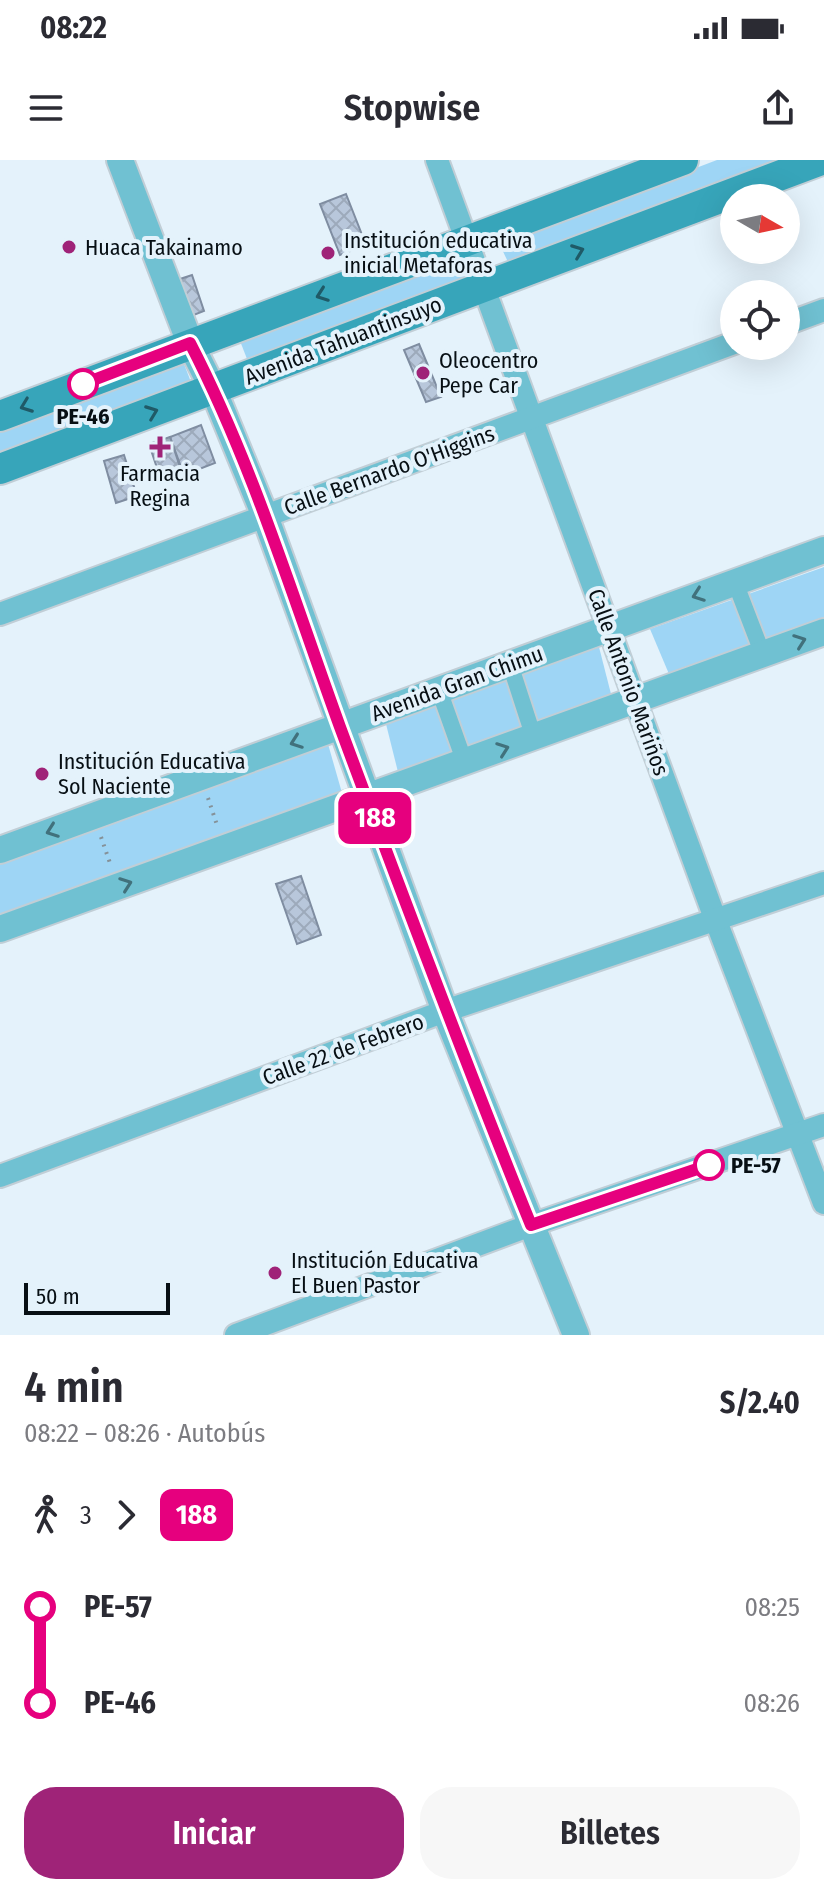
<!DOCTYPE html>
<html lang="es">
<meta charset="utf-8">
<style>
body{margin:0;font-family:"Fira Sans Condensed",sans-serif;background:#f7f7f7;color:#2b2b33;height:100vh;display:flex;flex-direction:column;font-size:30px;white-space:nowrap}
*{box-sizing:border-box;margin:0}
p{font-size:26px;color:#7c7c81}
.icon{flex:none;width:44px;height:44px;fill:none;stroke:currentColor;stroke-width:2;stroke-linecap:round;stroke-linejoin:round}
.map{position:relative;height:1175px;overflow:hidden}
.sheet{display:flex;flex-direction:column;background:#fff;flex:1}
.sheet>*{flex:none}
.badge{padding:0 16px;border-radius:12px;font-size:28px;line-height:52px}
.needle{width:52px;rotate:99deg}
.fabs{position:absolute;left:720px;top:24px;display:grid;gap:16px}
.fabs a{display:grid;place-items:center;width:80px;height:80px;border-radius:50%;background:#fff;box-shadow:0 8px 32px #0002;font-size:40px}
.scale{position:absolute;left:24px;bottom:20px;width:146px;box-sizing:border-box;padding-left:8px;border:4px solid #070f14;border-top:0;font-size:22px;line-height:28px;white-space:nowrap;color:#070f14;-webkit-text-stroke:6px #e4f2fb;paint-order:stroke}
.map>.badge{position:absolute;translate:-50% -50%;box-shadow:0 0 0 4px #fff}
.legs{display:flex;align-items:center;gap:12px;height:88px;padding:0 24px;font-size:26px}
.legs p{margin-inline-start:auto}
.headline{display:flex;align-items:center;justify-content:space-between;height:136px;padding:0 24px}
h1{font-size:44px;font-weight:600;line-height:60px}
.cta{display:flex;gap:16px;margin-top:auto;padding:16px 24px}
.cta a{flex:1;height:92px;border-radius:32px;background:#9f2378;color:#fff;font-size:32px;font-weight:600;line-height:92px;text-align:center}
.cta a+a{background:#f7f7f7;color:#2b2b33}
ul{padding:0 24px;list-style:none}
li{display:flex;align-items:center;gap:28px;height:96px;font-size:30px}
li i{display:grid;place-items:center;width:12px;height:100%;margin:0 10px;background:currentColor}
li i::after{content:'';width:20px;height:20px;margin:-10px;border:6px solid;border-radius:50%;background:#fff}
li p{margin-inline-start:auto}
li:first-child i{background:linear-gradient(#0000 50%,currentColor 0)}
li:last-child i{background:linear-gradient(currentColor 50%,#0000 0)}
.status{display:flex;justify-content:space-between;align-items:center;height:56px;padding:0 40px;background:#fff;direction:ltr}
.status svg{height:22px;fill:currentColor}
header{display:flex;justify-content:space-between;align-items:center;height:104px;padding:0 24px;background:#fff;font-size:36px;font-weight:600}
.map>svg:first-child{display:block}
</style>
<div class="status"><b>08:22</b><svg viewBox="0 0 49 12"><path d="M0 12V9h3v3zM5 12V6h3v6zM10 12V3h3v9zM15 12V0h3v12zM26 1h20v11H26zM47 4h2v5h-2z"/></svg></div>
<header><svg class="icon" aria-label="menu" viewBox="0 0 24 24"><path d="M4 6h16M4 12h16M4 18h16"/></svg>Stopwise<svg class="icon" aria-label="share" viewBox="0 0 24 24"><path d="M12 15V3M7 8l5-5 5 5M5 13v7h14v-7"/></svg></header>
<div class="map">
<svg width="824" height="1175" viewBox="0 0 824 1175">
<defs>
<pattern id="building-cross-hatch" width="8" height="8" patternUnits="userSpaceOnUse" patternTransform="scale(2)"><rect width="8" height="8" fill="#b8c7db"/><path d="M0 0l8 8M0 8l8-8" fill="none" stroke="#9daabb"/></pattern>
</defs>
<rect width="100%" height="100%" fill="#e4f2fb"/>
<g fill="#9ed5f5">
<polygon points="717,0 785,0 508,102 499,83"/>
<polygon points="459,98 465,121 249,204 240,181"/>
<polygon points="184,204 191,222 0,294 0,271"/>
<polygon points="824,407 824,457 669,514 650,469"/>
<polygon points="599,487 611,534 398,612 386,564"/>
<polygon points="328,584 342,633 0,758 0,702"/>
</g>
<g fill="url(#building-cross-hatch)" stroke="#7f8da1" stroke-width="2">
<polygon points="346,34 366,85 340,95 320,44"/>
<polygon points="192,115 204,151 186,158 174,121"/>
<polygon points="419,184 441,237 426,242 404,190"/>
<polygon points="201,265 215,303 184,315 170,277"/>
<polygon points="170,277 180,307 159,314 149,284"/>
<polygon points="124,295 137,336 116,343 104,301"/>
<polygon points="301,716 321,775 297,784 276,724"/>
</g>
<g fill="none" stroke-linecap="round" stroke-linejoin="round">
<defs>
<g id="pedestrian">
<polyline points="735,422 763,495"/>
<polyline points="510,504 534,578"/>
<polyline points="439,530 465,603"/>
</g>
<g id="minor">
<polyline points="437,0 716,761 824,1043"/>
<polyline points="786,164 824,150"/>
<polyline points="0,454 734,183"/>
<polyline points="0,1016 445,851 824,723"/>
<polyline points="236,1175 531,1065 824,965"/>
</g>
<g id="tertiary">
<polyline points="120,0 190,183 213,229 265,356 445,851 576,1175"/>
<polyline points="0,690 824,390"/>
<polyline points="0,769 824,472"/>
</g>
<g id="secondary">
<polyline points="0,256 683,0"/>
<polyline points="0,309 821,0"/>
</g>
</defs>
<use href="#pedestrian" stroke="#c1ced6" stroke-width="20"/>
<use href="#minor" stroke="#c1ced6" stroke-width="26"/>
<use href="#tertiary" stroke="#c1ced6" stroke-width="30"/>
<use href="#secondary" stroke="#c1ced6" stroke-width="34"/>
<g stroke="#859198" stroke-width="4" stroke-dasharray="2 6" stroke-linecap="butt">
<polyline points="208,638 218,668"/>
<polyline points="101,677 111,706"/>
</g>
<use href="#pedestrian" stroke="#70c1d2" stroke-width="16"/>
<use href="#minor" stroke="#70c1d2" stroke-width="22"/>
<use href="#tertiary" stroke="#70c1d2" stroke-width="26"/>
<use href="#secondary" stroke="#37a5ba" stroke-width="30"/>
</g>
<defs><path id="oneway-chevron" d="M-2-3.5L2.5 0L-2 3.5" fill="none" stroke-width="1.6" stroke-linecap="round" stroke-linejoin="round" transform="scale(2)"/></defs>
<g stroke="#1f5a67">
<use href="#oneway-chevron" transform="translate(578 91) rotate(-21)"/>
<use href="#oneway-chevron" transform="translate(322 135) rotate(160)"/>
<use href="#oneway-chevron" transform="translate(26 246) rotate(159)"/>
<use href="#oneway-chevron" transform="translate(152 252) rotate(-21)"/>
</g>
<g stroke="#41717c">
<use href="#oneway-chevron" transform="translate(698 435) rotate(160)"/>
<use href="#oneway-chevron" transform="translate(800 481) rotate(-20)"/>
<use href="#oneway-chevron" transform="translate(296 582) rotate(160)"/>
<use href="#oneway-chevron" transform="translate(503 589) rotate(-20)"/>
<use href="#oneway-chevron" transform="translate(52 671) rotate(160)"/>
<use href="#oneway-chevron" transform="translate(126 724) rotate(-20)"/>
</g>
<g fill="none" stroke-linecap="round" stroke-linejoin="round">
<defs>
<path id="line-1" d="M83 224 190 183C253 305 293 438 340 567 402 734 464 900 531 1065L709 1005"/>
</defs>
<use href="#line-1" stroke="#fff" stroke-width="18"/>
<use href="#line-1" stroke="#e6007e" stroke-width="12"/>
</g>
<g fill="#9f2378" stroke="#e4f2fb" stroke-width="3">
<circle cx="69" cy="87" r="8"/>
<circle cx="328" cy="93" r="8"/>
<circle cx="423" cy="213" r="8"/>
<path d="M156 275h8v8h8v8h-8v8h-8v-8h-8v-8h8z"/>
<circle cx="42" cy="614" r="8"/>
<circle cx="275" cy="1113" r="8"/>
</g>
<g fill="#fff" stroke="#e6007e" stroke-width="4">
<circle cx="83" cy="224" r="14"/>
<circle cx="709" cy="1005" r="14"/>
</g>
<g text-anchor="middle" stroke-width="8" stroke-linejoin="round" paint-order="stroke">
<g font-size="22" fill="#070f14" stroke="#e4f2fb" text-anchor="start">
<text x="344" y="88">Institución educativa<tspan x="344" dy="25">inicial Metaforas</tspan></text>
<text x="85" y="95">Huaca Takainamo</text>
<text x="439" y="208">Oleocentro<tspan x="439" dy="25">Pepe Car</tspan></text>
<text x="160" y="321" text-anchor="middle">Farmacia<tspan x="160" dy="25">Regina</tspan></text>
<text x="58" y="609">Institución Educativa<tspan x="58" dy="25">Sol Naciente</tspan></text>
<text x="291" y="1108">Institución Educativa<tspan x="291" dy="25">El Buen Pastor</tspan></text>
</g>
<g font-size="22" fill="#070f14" stroke="#e4f2fb">
<text transform="translate(343 180) rotate(-21)" y="8">Avenida Tahuantinsuyo</text>
<text transform="translate(389 310) rotate(-20)" y="8">Calle Bernardo O'Higgins</text>
<text transform="translate(629 522) rotate(70)" y="8">Calle Antonio Mariños</text>
<text transform="translate(457 523) rotate(-20)" y="8">Avenida Gran Chimu</text>
<text transform="translate(343 889) rotate(-20)" y="8">Calle 22 de Febrero</text>
</g>
<g font-size="22" font-weight="bold" fill="#070f14" stroke="#e4f2fb">
<text x="83" y="264">PE-46</text>
<text x="731" y="1013" text-anchor="start">PE-57</text>
</g>
</g>
</svg>
<div class="fabs">
<a><svg class="needle" viewBox="-14 -14 28 28"><path d="M0-13l5 13h-10z" fill="#e53935"/><path d="M0 13l5-13h-10z" fill="#7c7c81"/></svg></a>
<a><svg class="icon" aria-label="locate" viewBox="0 0 24 24"><circle cx="12" cy="12" r="6"/><path d="M12 2v4M12 18v4M2 12h4M18 12h4"/></svg></a>
</div>
<div class="scale">50 m</div>
<b class="badge" style="left:375px;top:658px;background:#e6007e;color:#fff">188</b>
</div>
<section class="sheet">
<div class="headline"><div><h1>4 min</h1><p>08:22 – 08:26 · Autobús</p></div><b>S/2.40</b></div>
<div class="legs"><svg class="icon" aria-label="walk" viewBox="0 0 24 24"><circle cx="13" cy="4" r="2"/><path d="M13 8l-2 6 4 7M11 14l-3 7M7 12l3-4h3l4 4"/></svg>3<svg class="icon" aria-label="forward" viewBox="0 0 24 24"><path d="M9 5l7 7-7 7"/></svg><b class="badge" style="background:#e6007e;color:#fff">188</b></div>
<ul>
<li><i style="color:#e6007e"></i><b>PE-57</b><p>08:25</p></li>
<li><i style="color:#e6007e"></i><b>PE-46</b><p>08:26</p></li>
</ul>
<div class="cta"><a>Iniciar</a><a>Billetes</a></div>
</section>
